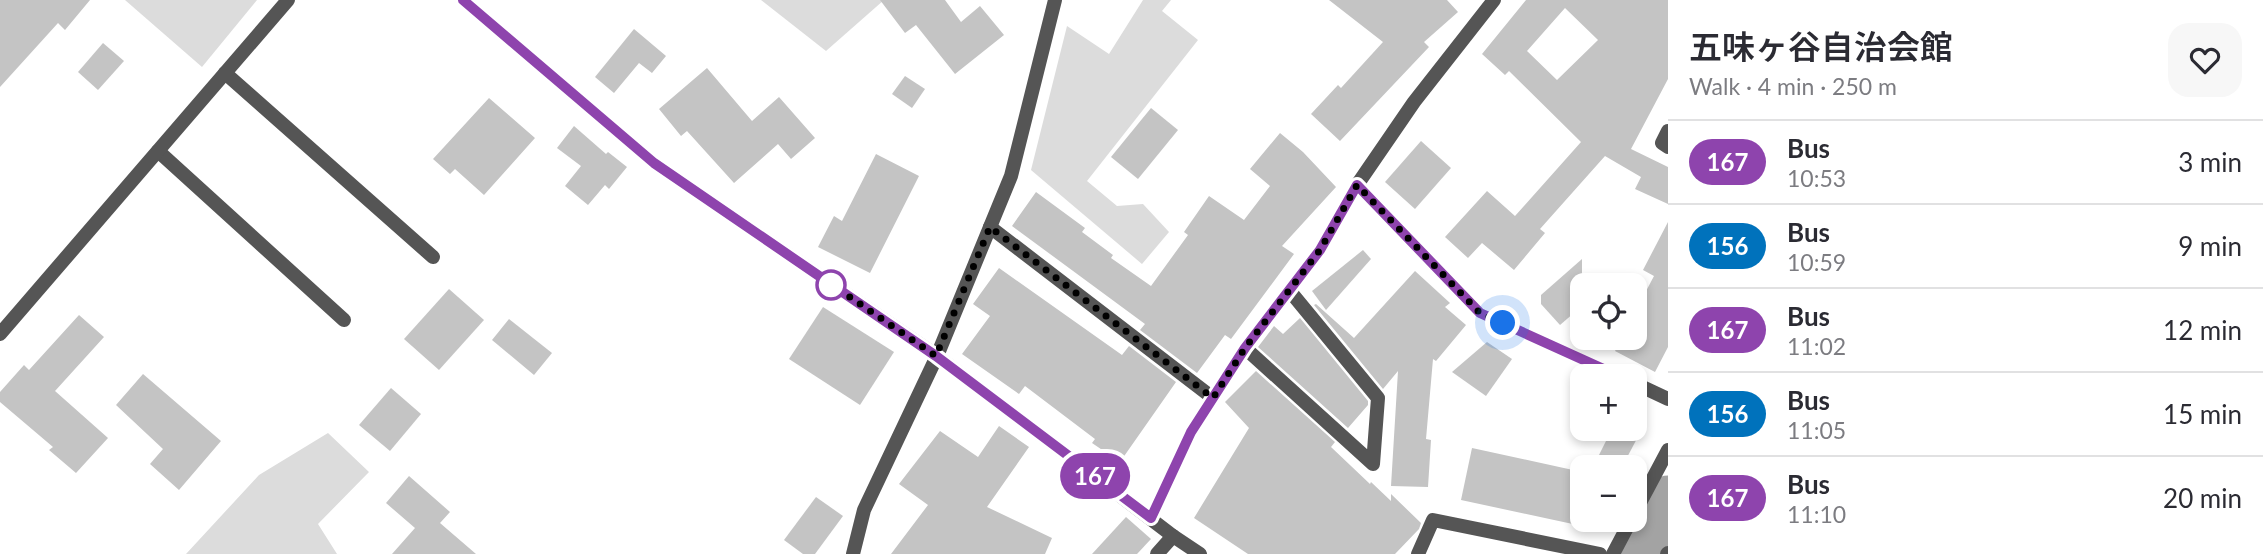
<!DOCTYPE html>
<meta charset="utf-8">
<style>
body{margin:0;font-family:Lato,"Noto Sans JP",sans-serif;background:#f7f7f7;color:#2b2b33;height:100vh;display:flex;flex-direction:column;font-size:26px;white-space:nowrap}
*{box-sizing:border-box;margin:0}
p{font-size:23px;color:#7c7c81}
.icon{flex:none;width:38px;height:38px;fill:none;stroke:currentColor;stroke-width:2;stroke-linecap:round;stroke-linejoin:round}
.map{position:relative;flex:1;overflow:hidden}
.details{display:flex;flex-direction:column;background:#fff;width:595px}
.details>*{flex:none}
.badge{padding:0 14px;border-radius:23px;font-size:24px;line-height:46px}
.fabs{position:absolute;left:1570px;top:273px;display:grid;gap:14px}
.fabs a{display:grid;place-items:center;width:77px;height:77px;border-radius:14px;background:#fff;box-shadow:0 4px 10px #0003;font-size:35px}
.you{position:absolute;width:35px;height:35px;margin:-18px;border:5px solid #fff;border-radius:50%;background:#1a73e8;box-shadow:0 0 0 10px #1a73e833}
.map>.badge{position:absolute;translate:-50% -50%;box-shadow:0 0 0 4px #fff}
.round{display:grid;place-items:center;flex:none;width:74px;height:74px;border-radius:21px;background:#f7f7f7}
.headline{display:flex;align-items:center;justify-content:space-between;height:119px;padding:0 21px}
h1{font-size:33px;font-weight:600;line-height:52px}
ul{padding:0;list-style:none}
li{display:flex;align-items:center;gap:21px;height:84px;padding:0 21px;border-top:2px solid #e1e1e2}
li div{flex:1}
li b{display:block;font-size:26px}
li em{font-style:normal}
li .badge{min-width:77px;font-weight:700;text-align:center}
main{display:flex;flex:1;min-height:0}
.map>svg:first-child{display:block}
</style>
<main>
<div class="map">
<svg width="1668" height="554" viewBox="0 0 1668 554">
<rect width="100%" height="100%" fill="#fff"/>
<g fill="#dcdcdc">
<polygon points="125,0 257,0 202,67"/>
<polygon points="761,0 884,0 826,51"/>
<polygon points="1143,0 1171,0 1162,11 1198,40 1087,181 1117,206 1143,204 1169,232 1142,264 1031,170 1067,26 1109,54"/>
<polygon points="328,433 369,472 318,524 337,554 186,554 259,475"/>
</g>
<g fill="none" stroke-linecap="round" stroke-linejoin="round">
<polyline stroke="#a3a3a3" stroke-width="49" points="1640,554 1668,500"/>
</g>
<g fill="#c4c4c4" fill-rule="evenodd">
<polygon points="0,0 90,0 65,30 58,23 0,87"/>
<polygon points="880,0 945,0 961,22 980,6 1004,35 955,74 916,25 905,33"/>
<polygon points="1329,0 1447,0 1458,12 1424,42 1429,47 1340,141 1311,114 1338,85 1341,88 1383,42"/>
<path d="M1526 0H1668V79L1631 149 1668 167V204L1635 189 1641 177 1605 156 1540 229 1545 233 1514 270 1482 243 1468 258 1445 237 1487 191 1515 216 1581 142 1509 71 1505 75 1482 54ZM1565 8 1598 40 1557 80 1527 51Z"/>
<polygon points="634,29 666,56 652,73 639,63 614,93 595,77"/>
<polygon points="103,43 124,61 98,90 78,72"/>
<polygon points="707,68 752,121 779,97 815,138 791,159 778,144 734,183 687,131 681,136 659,109"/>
<polygon points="905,76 925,89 912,108 892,94"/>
<polygon points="489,98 535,138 484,195 455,169 450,174 433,159"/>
<polygon points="1151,108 1178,130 1138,179 1111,157"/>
<polygon points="574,126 606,154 608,152 627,167 609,189 605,185 588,205 565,186 581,166 557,148"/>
<polygon points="1280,133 1303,152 1336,187 1282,246 1294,254 1231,339 1225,335 1197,373 1140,330 1145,324 1012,226 1036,192 1085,228 1082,232 1113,255 1111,258 1151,286 1188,235 1184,232 1209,196 1244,220 1270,186 1250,169"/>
<polygon points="1421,141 1451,168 1415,209 1385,182"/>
<polygon points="876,154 919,176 870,273 818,247 834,216 842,221"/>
<polygon points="1668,222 1668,347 1655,372 1615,351 1622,338 1634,338 1634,314 1654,276 1643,270"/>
<polygon points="1363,250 1371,259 1326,310 1312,291"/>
<polygon points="1582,259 1582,306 1560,325 1541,304 1541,295"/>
<polygon points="999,268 1122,355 1129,346 1176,382 1120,462 1092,443 1095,439 1025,386 1019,394 962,354 990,316 973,304"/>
<polygon points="1415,271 1450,303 1445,307 1466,325 1436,361 1433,359 1426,439 1431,440 1428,487 1391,486 1398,371 1383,389 1314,305 1316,304 1354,338"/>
<polygon points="449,289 484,320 439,370 404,339"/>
<polygon points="823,307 894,352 860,405 789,359"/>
<polygon points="79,315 104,337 55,391 108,438 76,473 49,450 53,447 0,402 0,392 24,365 29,370"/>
<polygon points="1300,318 1368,401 1368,405 1348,428 1258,347 1274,326 1283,334"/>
<polygon points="509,319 552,353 534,375 492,340"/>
<polygon points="1487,342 1512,359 1486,396 1452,372"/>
<polygon points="1256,371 1335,442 1331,447 1370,484 1371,482 1391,501 1391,494 1421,523 1419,529 1395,554 1248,554 1194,518 1249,428 1225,402"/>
<polygon points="143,374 221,441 179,490 150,464 163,449 116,405"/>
<polygon points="391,388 421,414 390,451 359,425"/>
<polygon points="999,426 1029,447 987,507 1052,538 1045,554 891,554 928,505 899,484 940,431 978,457"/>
<polygon points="1612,429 1642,429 1622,467 1593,467"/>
<polygon points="1472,448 1582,472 1582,526 1461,500"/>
<polygon points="409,476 450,512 440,523 476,554 392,554 415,528 386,503"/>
<polygon points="816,497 843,516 815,554 803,554 784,540"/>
<polygon points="1126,517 1151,539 1137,554 1092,554"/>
</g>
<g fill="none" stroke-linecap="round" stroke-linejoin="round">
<g stroke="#555" stroke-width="14">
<polyline points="225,73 433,257"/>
<polyline points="158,151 344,320"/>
</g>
<g stroke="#555" stroke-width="14">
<polyline points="463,0 654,163 937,356 1173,536 1200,554"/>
<polyline points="1668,131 1662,143 1668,147"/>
<polyline points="1357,185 1480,313 1619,376"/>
<polyline points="990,227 1213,398"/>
<polyline points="1245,348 1373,464 1378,398 1289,290"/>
<polyline points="1634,383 1668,399"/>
<polyline points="1634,514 1668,450"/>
<polyline points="1151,518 1191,432 1245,348 1320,250 1357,185 1414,102 1494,0"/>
<polyline points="1157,554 1173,536"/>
<polyline points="1418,554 1433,520 1600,554"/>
<polyline points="1613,554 1631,520"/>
<polyline points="1667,554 1668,553"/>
</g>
<g stroke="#555" stroke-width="14">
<polyline points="0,334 288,0"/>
<polyline points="853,554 864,510 937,356 1011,176 1055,0"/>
</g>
</g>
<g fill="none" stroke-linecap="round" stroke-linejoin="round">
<defs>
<polyline id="line" points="463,0 654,163 936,356 1151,518 1191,432 1245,348 1320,250 1357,185 1480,313 1619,376"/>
</defs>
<use href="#line" stroke="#fff" stroke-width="16"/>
<use href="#line" stroke="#8e44ad" stroke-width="10"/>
<polyline stroke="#000" stroke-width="7" stroke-dasharray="0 12.6" points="831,285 825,280 936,356 990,227 1213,398 1245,348 1320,250 1357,185 1480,313 1503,323"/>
</g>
<circle fill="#fff" stroke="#8e44ad" stroke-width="3.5" cx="831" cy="285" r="14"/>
</svg>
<div class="fabs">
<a><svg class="icon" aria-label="locate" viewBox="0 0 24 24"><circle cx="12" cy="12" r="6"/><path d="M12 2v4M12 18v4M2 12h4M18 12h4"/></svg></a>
<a>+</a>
<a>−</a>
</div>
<div class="you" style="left:1503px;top:323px"></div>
<b class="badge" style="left:1095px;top:476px;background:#8e44ad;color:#fff">167</b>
</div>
<section class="details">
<div class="headline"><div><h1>五味ヶ谷自治会館</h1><p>Walk · 4 min · 250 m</p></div><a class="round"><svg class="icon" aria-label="heart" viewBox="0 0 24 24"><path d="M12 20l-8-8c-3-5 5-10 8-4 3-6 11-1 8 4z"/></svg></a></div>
<ul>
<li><span class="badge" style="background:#8e44ad;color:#fff">167</span><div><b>Bus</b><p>10:53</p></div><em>3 min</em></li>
<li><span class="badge" style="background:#0072bc;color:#fff">156</span><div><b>Bus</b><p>10:59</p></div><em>9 min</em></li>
<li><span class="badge" style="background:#8e44ad;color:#fff">167</span><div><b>Bus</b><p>11:02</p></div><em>12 min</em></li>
<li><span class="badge" style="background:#0072bc;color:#fff">156</span><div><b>Bus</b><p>11:05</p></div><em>15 min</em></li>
<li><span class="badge" style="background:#8e44ad;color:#fff">167</span><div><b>Bus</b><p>11:10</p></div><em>20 min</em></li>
</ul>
</section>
</main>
